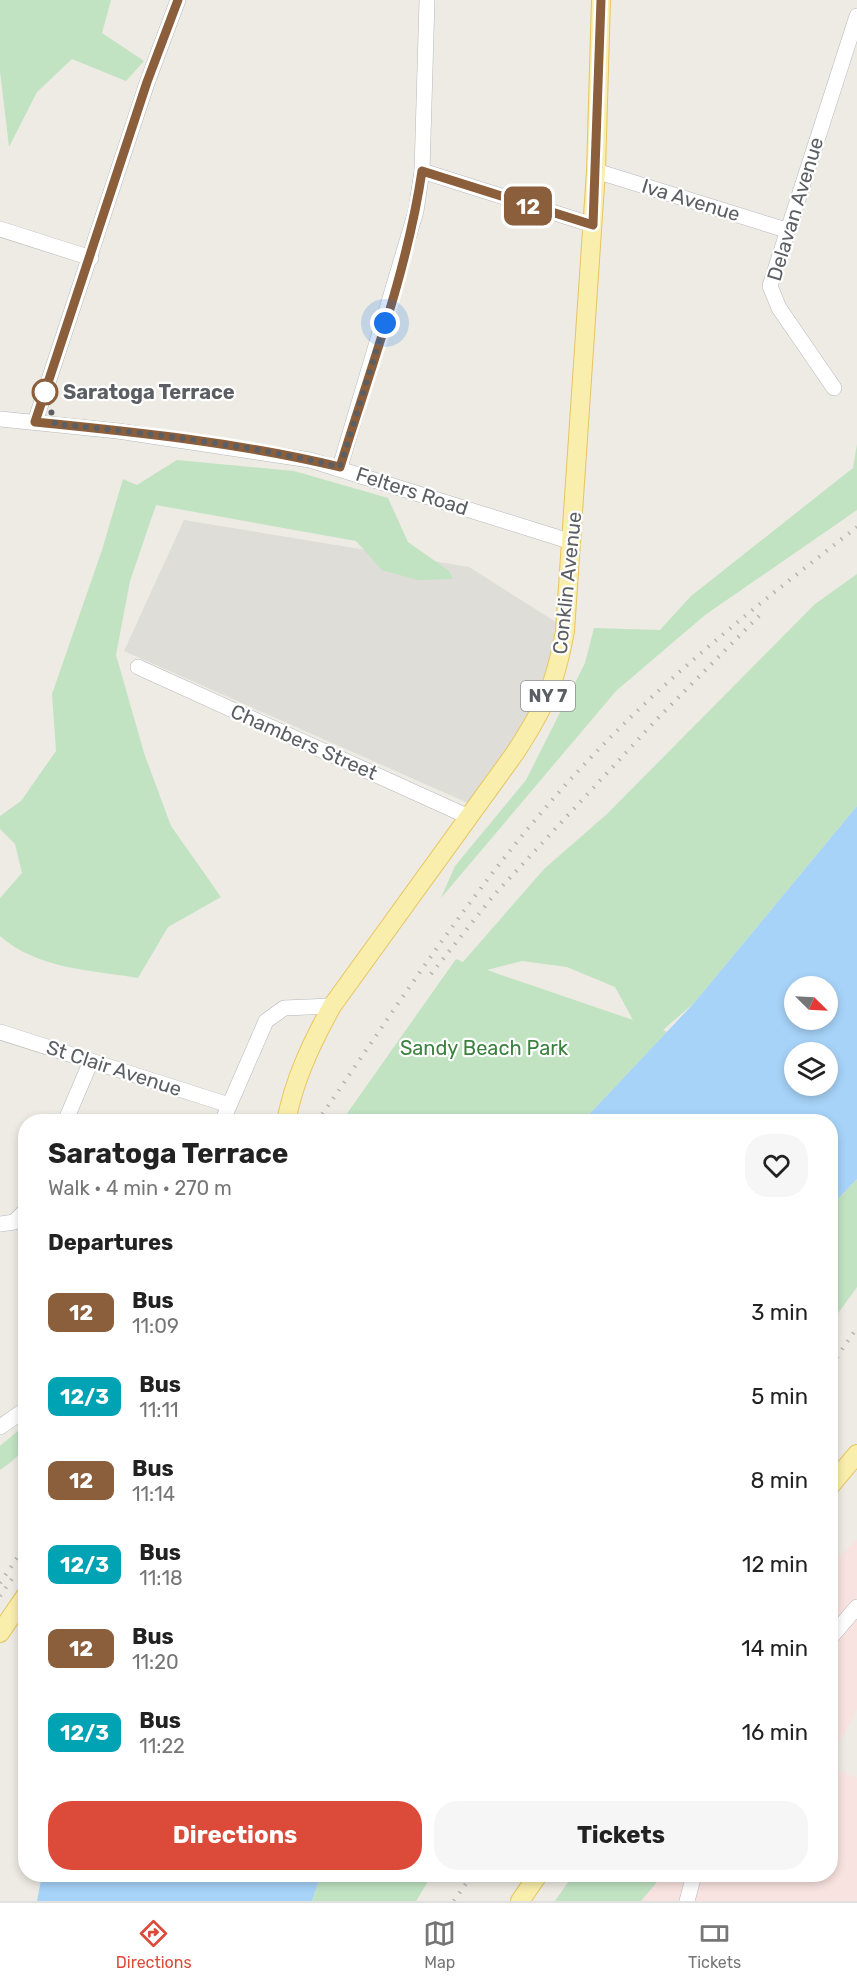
<!DOCTYPE html>
<meta charset="utf-8">
<style>
body{margin:0;font-family:Rubik,sans-serif;background:#f6f6f6;color:#222;height:100vh;display:flex;flex-direction:column;font-size:22px;white-space:nowrap}
*{box-sizing:border-box;margin:0}
p{font-size:20px;color:#767676}
.icon{flex:none;width:33px;height:33px;fill:none;stroke:currentColor;stroke-width:2;stroke-linecap:round;stroke-linejoin:round}
.map{position:relative;flex:1;overflow:hidden}
.side{position:absolute;left:18px;top:1114px;width:820px;height:768px;display:flex;flex-direction:column;background:#fff;border-radius:24px;box-shadow:0 3px 9px #0003}
.side>*{flex:none}
.badge{padding:0 12px;border-radius:9px;font-size:21px;line-height:39px}
.needle{width:39px;rotate:114deg}
.controls{position:absolute;left:784px;top:976px;display:grid;gap:12px}
.controls a{display:grid;place-items:center;width:54px;height:54px;border-radius:50%;background:#fff;box-shadow:0 3px 9px #0003;font-size:30px}
.you{position:absolute;width:30px;height:30px;margin:-15px;border:4px solid #fff;border-radius:50%;background:#1a73e8;box-shadow:0 0 0 9px #1a73e833}
.map>.badge{position:absolute;translate:-50% -50%;box-shadow:0 0 0 3px #fff}
h2{padding:0 30px;font-size:22px;line-height:54px}
.round{display:grid;place-items:center;flex:none;width:63px;height:63px;border-radius:24px;background:#f6f6f6}
.overview{display:flex;align-items:center;justify-content:space-between;height:102px;padding:0 30px}
h1{font-size:28px;font-weight:700;line-height:45px}
.cta{display:flex;gap:12px;margin-top:auto;padding:12px 30px}
.cta a{flex:1;height:69px;border-radius:24px;background:#dc4a3a;color:#fff;font-size:24px;font-weight:700;line-height:69px;text-align:center}
.cta a+a{background:#f6f6f6;color:#222}
ul{padding:0;list-style:none}
li{display:flex;align-items:center;gap:18px;height:84px;padding:0 30px}
li div{flex:1}
li b{display:block;font-size:22px}
li em{font-style:normal}
li .badge{min-width:66px;font-weight:700;text-align:center}
.tabs{display:flex;justify-content:space-around;align-items:center;height:84px;border-top:2px solid #e0e0e0;background:#fff;font-size:16px;color:#767676}
.tabs a{display:grid;justify-items:center;gap:3px}
.tabs .active{color:#dc4a3a}
.map>svg:first-child{display:block}
</style>
<div class="map">
<svg width="857" height="1901" viewBox="0 0 857 1901">
<rect width="100%" height="100%" fill="#edebe3"/>
<polygon fill="#deddd7" points="184,520 469,567 556,622 550,661 538,696 521,728 468,803 124,651"/>
<g fill="#f9e3e0">
<polygon points="857,1539 857,1709 831,1760 831,1566"/>
<polygon points="831,1768 857,1778 857,1901 576,1901 593,1875 831,1875"/>
</g>
<g fill="#c1e3c2" fill-rule="evenodd">
<polygon points="0,0 111,0 102,33 144,61 126,81 72,59 37,92 9,147 0,71"/>
<polygon points="857,444 857,510 705,615 616,691 441,898 455,866 526,780 585,663 594,628 660,630 691,596 853,468"/>
<path d="M177 460 294 471 388 498 408 542 449 571 453 579 417 580 382 570 356 541 156 505 130 581 116 655 144 753 171 826 221 897 168 927 138 978C91 970 37 969 0 936V898L22 873 15 844 0 829V816L21 801 56 751 52 694 102 550 123 479 137 485Z"/>
<path d="M857 574V806L694 1003 663 1030 667 1032 582 1122H341L456 959 463 962 544 869 607 814 815 604ZM522 961 567 967 615 987 633 1020 487 970Z"/>
<polygon points="857,1179 857,1287 831,1323 831,1206"/>
<path d="M25 1425C26 1450 20 1456 0 1470V1446Z"/>
<polygon points="321,1875 432,1875 416,1901 312,1901"/>
<polygon points="573,1875 659,1875 657,1882 641,1901 555,1901"/>
</g>
<g fill="#a7d3f8" fill-rule="evenodd">
<path d="M857 806V1179L831 1206V1122H582L694 1003ZM795 987H828V1020H795ZM795 1053H828V1086H795Z"/>
<polygon points="42,1875 321,1875 312,1901 37,1901"/>
</g>
<g fill="none" stroke-linecap="round" stroke-linejoin="round">
<defs>
<g id="minor">
<polyline points="422,171 593,225"/>
<polyline points="596,171 786,230"/>
<polyline points="0,229 91,258"/>
<polyline points="834,388 779,308 770,286 857,16"/>
<polyline points="0,419 118,431 310,460 572,542"/>
<polyline points="35,422 147,83 178,0"/>
<polyline points="340,467 416,211 422,171 427,0"/>
<polyline points="138,667 469,817"/>
<polyline points="0,1032 229,1105"/>
<polyline points="65,1122 91,1061"/>
<polyline points="222,1122 266,1021 284,1008 332,1006"/>
<polyline points="0,1224 14,1222 26,1210"/>
<polyline points="0,1427 26,1409"/>
<polyline points="831,1637 857,1607"/>
<polyline points="687,1901 694,1875"/>
</g>
<g id="major">
<path d="M286 1122C294 1080 311 1044 332 1006L515 753C545 707 555 685 565 631L596 171 601 0"/>
<polyline points="831,1485 857,1454"/>
<polyline points="0,1633 26,1595"/>
<polyline points="520,1901 538,1875"/>
</g>
</defs>
<use href="#minor" stroke="#b5b8bc" stroke-width="16"/>
<use href="#major" stroke="#e7c562" stroke-width="20"/>
<use href="#minor" stroke="#fff" stroke-width="15"/>
<use href="#major" stroke="#f9eeac" stroke-width="18"/>
<g stroke="#b3b4b4" stroke-width="4" stroke-dasharray="1.5 8" stroke-linecap="butt">
<polyline points="431,974 494,895 659,717 761,614"/>
<path d="M317 1122C406 993 492 858 602 746 680 665 769 596 857 527"/>
<polyline points="831,1365 857,1328"/>
<polyline points="0,1583 26,1545"/>
<polyline points="0,1596 14,1576"/>
<polyline points="454,1901 472,1875"/>
</g>
</g>
<g fill="none" stroke-linecap="round" stroke-linejoin="round">
<defs>
<path id="line" d="M178 0 147 82 35 422C136 432 241 443 340 467 370 370 407 272 422 171L593 225 601 0"/>
</defs>
<use href="#line" stroke="#fff" stroke-width="14"/>
<use href="#line" stroke="#8b5e3c" stroke-width="9"/>
<path stroke="#5b5e63" stroke-width="6" stroke-dasharray="0 10.8" d="M45 392 55 424C149 433 249 445 340 467L385 323"/>
</g>
<circle fill="#fff" stroke="#8b5e3c" stroke-width="3" cx="45" cy="392" r="12"/>
<g text-anchor="middle" stroke-width="4.5" stroke-linejoin="round" paint-order="stroke">
<rect fill="#fff" stroke="#8c8e92" stroke-width="1.5" x="521" y="681" width="54" height="30" rx="4.5"/>
<g font-size="18" font-weight="bold" fill="#5b5e63">
<text x="548" y="702">NY 7</text>
</g>
<g font-size="20" fill="#5b5e63" stroke="#fff">
<text transform="translate(691 200) rotate(17)" y="7">Iva Avenue</text>
<text transform="translate(795 209) rotate(-73)" y="7">Delavan Avenue</text>
<text transform="translate(412 491) rotate(18)" y="7">Felters Road</text>
<text transform="translate(567 583) rotate(-84)" y="7">Conklin Avenue</text>
<text transform="translate(304 742) rotate(24)" y="7">Chambers Street</text>
<text transform="translate(114 1068) rotate(18)" y="7">St Clair Avenue</text>
</g>
<g font-size="20" font-weight="bold" fill="#5b5e63" stroke="#fff" text-anchor="start">
<text x="63" y="399">Saratoga Terrace</text>
</g>
<g font-size="20" fill="#3b8240" stroke="#fff">
<text x="484" y="1055">Sandy Beach Park</text>
</g>
</g>
</svg>
<div class="controls">
<a><svg class="needle" viewBox="-14 -14 28 28"><path d="M0-13l5 13h-10z" fill="#e53935"/><path d="M0 13l5-13h-10z" fill="#767676"/></svg></a>
<a><svg class="icon" aria-label="layers" viewBox="0 0 24 24"><path d="M12 4l9 5-9 5-9-5zM3 14l9 5 9-5"/></svg></a>
</div>
<div class="you" style="left:385px;top:323px"></div>
<b class="badge" style="left:528px;top:206px;background:#8b5e3c;color:#fff">12</b>
<section class="side">
<div class="overview"><div><h1>Saratoga Terrace</h1><p>Walk · 4 min · 270 m</p></div><a class="round"><svg class="icon" aria-label="heart" viewBox="0 0 24 24"><path d="M12 20l-8-8c-3-5 5-10 8-4 3-6 11-1 8 4z"/></svg></a></div>
<h2>Departures</h2>
<ul>
<li><span class="badge" style="background:#8b5e3c;color:#fff">12</span><div><b>Bus</b><p>11:09</p></div><em>3 min</em></li>
<li><span class="badge" style="background:#00a3b4;color:#fff">12/3</span><div><b>Bus</b><p>11:11</p></div><em>5 min</em></li>
<li><span class="badge" style="background:#8b5e3c;color:#fff">12</span><div><b>Bus</b><p>11:14</p></div><em>8 min</em></li>
<li><span class="badge" style="background:#00a3b4;color:#fff">12/3</span><div><b>Bus</b><p>11:18</p></div><em>12 min</em></li>
<li><span class="badge" style="background:#8b5e3c;color:#fff">12</span><div><b>Bus</b><p>11:20</p></div><em>14 min</em></li>
<li><span class="badge" style="background:#00a3b4;color:#fff">12/3</span><div><b>Bus</b><p>11:22</p></div><em>16 min</em></li>
</ul>
<div class="cta"><a>Directions</a><a>Tickets</a></div>
</section>
</div>
<nav class="tabs">
<a class="active"><svg class="icon" aria-label="directions" viewBox="0 0 24 24"><path d="M12 3l9 9-9 9-9-9zM9 14v-3h6M13 9l2 2-2 2"/></svg>Directions</a>
<a><svg class="icon" aria-label="map" viewBox="0 0 24 24"><path d="M3 6l6-2 6 2 6-2v14l-6 2-6-2-6 2zM9 4v14M15 6v14"/></svg>Map</a>
<a><svg class="icon" aria-label="tickets" viewBox="0 0 24 24"><path d="M3 7h18v10H3zM15 7v10"/></svg>Tickets</a>
</nav>
